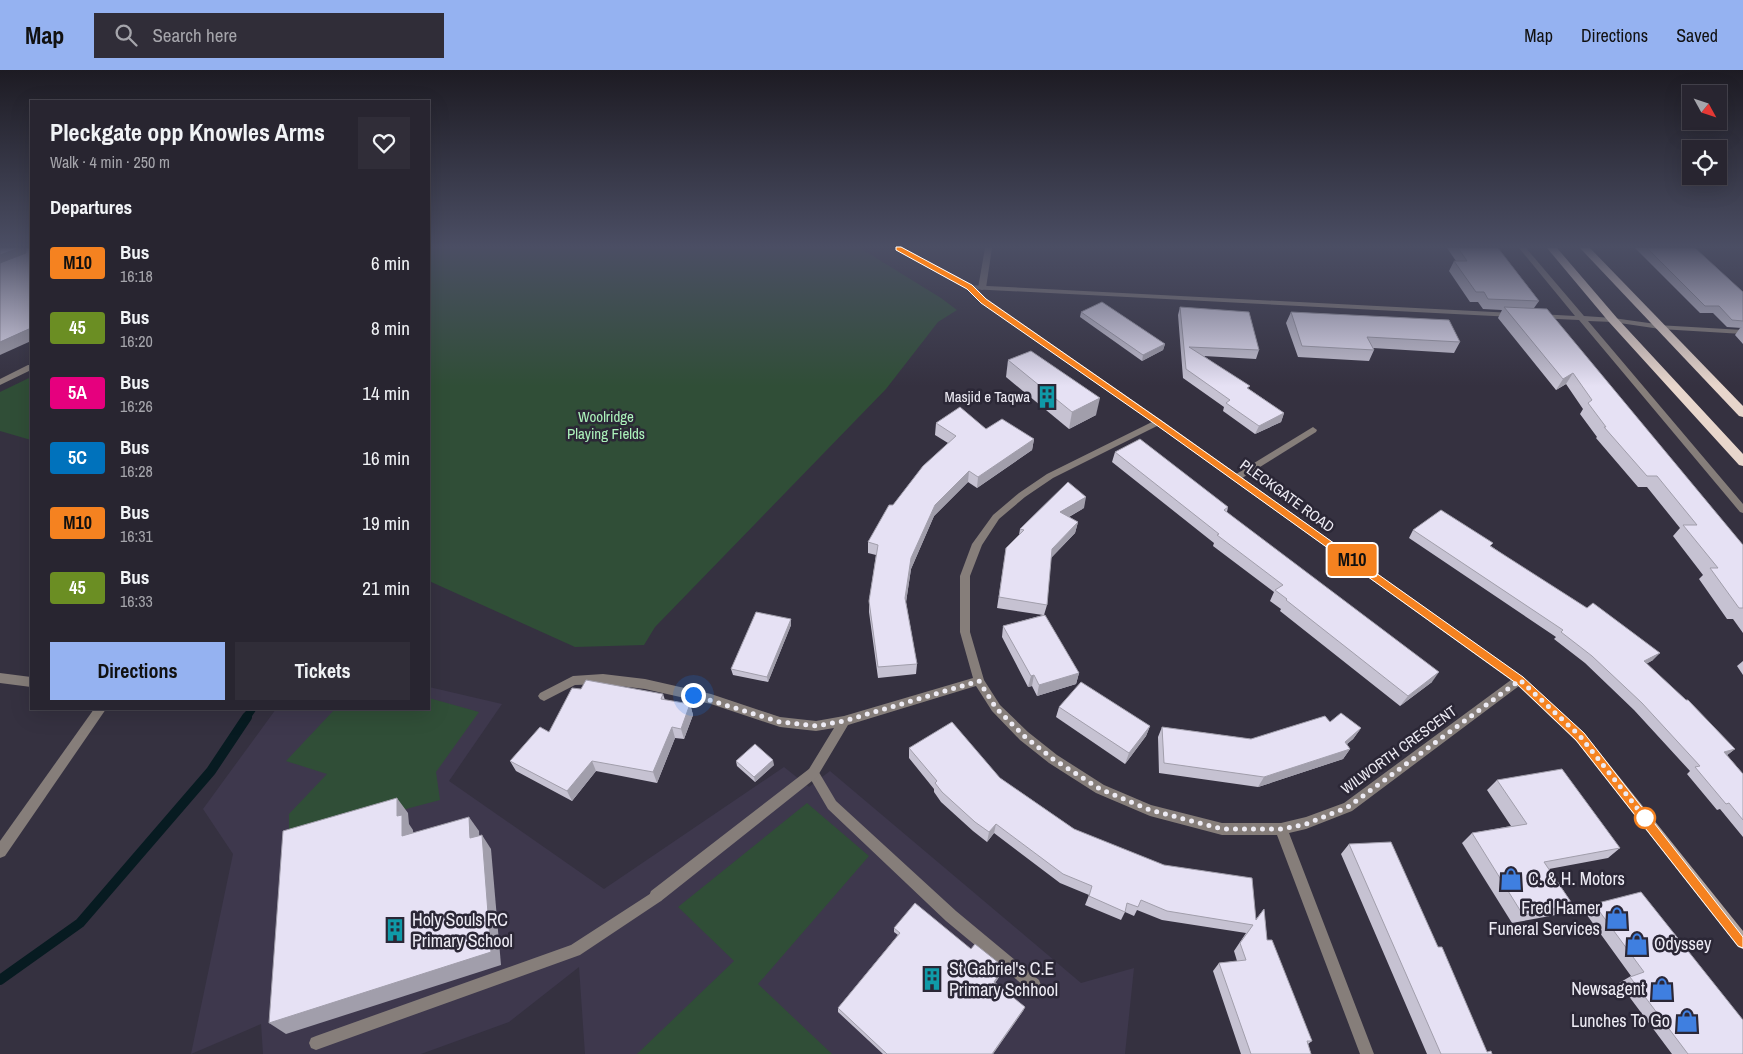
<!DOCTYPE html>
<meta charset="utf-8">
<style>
body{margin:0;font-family:"Archivo Narrow",sans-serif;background:#302d38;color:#f1f3f6;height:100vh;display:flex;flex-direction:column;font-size:19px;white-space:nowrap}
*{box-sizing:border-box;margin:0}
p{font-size:16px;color:#a5a5ab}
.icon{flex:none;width:28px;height:28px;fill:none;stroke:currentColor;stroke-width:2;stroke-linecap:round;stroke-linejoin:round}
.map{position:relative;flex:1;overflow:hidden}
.drawer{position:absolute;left:30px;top:30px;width:400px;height:610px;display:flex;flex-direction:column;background:#282530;border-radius:0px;box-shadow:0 5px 20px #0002,0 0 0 1px #44424c}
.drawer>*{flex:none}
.badge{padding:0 10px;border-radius:4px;font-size:18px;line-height:32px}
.needle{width:32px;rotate:130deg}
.buttons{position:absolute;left:1682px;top:15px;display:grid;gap:10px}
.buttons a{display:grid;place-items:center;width:45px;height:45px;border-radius:0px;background:#282530;box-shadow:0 5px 20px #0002,0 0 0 1px #44424c;font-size:25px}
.you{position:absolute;width:25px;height:25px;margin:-12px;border:4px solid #fff;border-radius:50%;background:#1a73e8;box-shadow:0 0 0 8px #1a73e833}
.map>.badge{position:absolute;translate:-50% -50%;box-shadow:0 0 0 2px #fff}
h2{padding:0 20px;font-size:19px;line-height:45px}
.round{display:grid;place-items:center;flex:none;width:52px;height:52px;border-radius:0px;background:#302d38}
.summary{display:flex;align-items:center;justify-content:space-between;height:85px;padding:0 20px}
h1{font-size:24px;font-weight:800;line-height:38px}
.primary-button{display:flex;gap:10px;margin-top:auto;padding:10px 20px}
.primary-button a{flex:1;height:58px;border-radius:0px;background:#95b2f1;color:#111;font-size:20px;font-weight:800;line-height:58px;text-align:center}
.primary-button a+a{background:#302d38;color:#f1f3f6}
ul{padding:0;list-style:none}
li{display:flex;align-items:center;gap:15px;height:65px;padding:0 20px}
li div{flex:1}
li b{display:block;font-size:19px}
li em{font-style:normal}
li .badge{min-width:55px;font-weight:700;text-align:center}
header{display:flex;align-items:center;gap:30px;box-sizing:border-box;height:70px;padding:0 25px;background:#95b2f1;color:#111}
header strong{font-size:24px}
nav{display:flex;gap:28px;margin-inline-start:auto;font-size:18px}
.search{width:350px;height:45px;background:#302d38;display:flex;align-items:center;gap:12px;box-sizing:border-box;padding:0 18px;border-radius:0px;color:#a5a5ab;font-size:19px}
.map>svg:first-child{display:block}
</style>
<header>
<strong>Map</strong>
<div class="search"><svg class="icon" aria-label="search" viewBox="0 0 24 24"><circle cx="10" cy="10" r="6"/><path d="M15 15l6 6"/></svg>Search here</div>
<nav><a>Map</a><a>Directions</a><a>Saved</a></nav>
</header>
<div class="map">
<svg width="1743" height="984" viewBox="0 0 1743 984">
<rect width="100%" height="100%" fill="#353140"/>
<polygon fill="#3e384d" points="429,617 502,634 449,711 604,819 784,697 809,717 830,701 1081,913 1134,898 1125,984 585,984 579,897 509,952 421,984 263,984 261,954 191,984 233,784 203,739 276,639 429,639"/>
<g fill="#304e37">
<polygon points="429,178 860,178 941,228 957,240 938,252 886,319 655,557 644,575 575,577 429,511"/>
<polygon points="31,307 31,370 0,361 0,322"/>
<polygon points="429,628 479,642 436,702 440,730 289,770 289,744 327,704 286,691 335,639 429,639"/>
<polygon points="807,733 869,786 758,914 832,984 637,984 734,891 678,837"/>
</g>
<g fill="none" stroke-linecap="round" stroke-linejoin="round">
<polyline stroke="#071b21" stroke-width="8" points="246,648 252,639"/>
<polyline stroke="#071b21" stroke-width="10" points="0,910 80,853 211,701 247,647"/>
<g fill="#867e7a" fill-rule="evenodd">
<polygon points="985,178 992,178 986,218 982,220 978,218"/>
<polygon points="1657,255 1743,260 1743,264 1660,259 1657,259"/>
<polygon points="1313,357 1317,360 1316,362 1239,410 1233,410 1231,408 1233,406"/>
<polygon points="0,603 31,607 31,617 0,613"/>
<polygon points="813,698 817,699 836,731 956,841 1039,910 1041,915 1039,920 1034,922 1029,920 946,851 828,739 807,703 809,699"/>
<polygon points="656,820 661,821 663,826 661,831 580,885 316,980 311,978 309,973 311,968 316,966 571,875"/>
</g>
<g fill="#867e7a" fill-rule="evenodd">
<polygon points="1519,178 1526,178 1584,246 1613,248 1663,255 1663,259 1660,259 1613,252 1588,251 1743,434 1743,443 1740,442 1579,250 1536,248 1536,244 1539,244 1575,246"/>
<polygon points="967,215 1513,243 1517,245 1513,247 970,219 967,219"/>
<polygon points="28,295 31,295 31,300 0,315 0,309"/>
<polygon points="1158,349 1161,350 1162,352 1161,354 1053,408 1025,427 999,449 982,475 970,506 970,562 984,610 1000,635 1028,662 1057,685 1104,715 1151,735 1222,753 1281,753 1306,747 1344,733 1515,607 1519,605 1523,607 1525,610 1523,613 1352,741 1306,759 1289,763 1374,984 1360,984 1277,765 1222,765 1150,746 1096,723 1049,693 1020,670 992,641 976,616 848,655 817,707 661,831 656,832 651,831 649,826 651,821 809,699 834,658 816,661 780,657 711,634 645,619 603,614 575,615 544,631 540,629 538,626 540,623 573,606 603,604 645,609 711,624 780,647 816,651 844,646 973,608 960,562 960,506 972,474 993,445 1019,423 1047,404"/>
<polygon points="94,639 106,639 5,786 0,788 0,771"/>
</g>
<polygon fill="#b4a7a1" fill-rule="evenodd" points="896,178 904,178 973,215 987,229 1161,350 1523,607 1584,663 1743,861 1743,879 1738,877 1576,671 1515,613 1155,354 981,233 967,219"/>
<g fill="#e8d6cc" fill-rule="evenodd">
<polygon points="1547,178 1557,178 1617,248 1743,384 1743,396 1739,395 1609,252"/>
<polygon points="1580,178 1590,178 1743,336 1743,347 1739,346"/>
</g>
</g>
<g fill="#c6c2d2">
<polygon points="1447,178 1498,178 1539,231 1534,238 1743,475 1743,563 1733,549 1727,549 1699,509 1703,505 1673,466 1680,458 1647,417 1638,417 1596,368 1597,367 1580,344 1583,339 1566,314 1556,320 1498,248 1502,240 1483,239 1478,232 1470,232 1449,201 1454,191 1456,191"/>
<polygon points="1635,178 1695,178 1743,222 1743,274 1735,265 1740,258 1742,258 1727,257 1713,243 1700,243"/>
<polygon points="1180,237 1259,280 1256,289 1204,286 1249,319 1284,343 1281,352 1255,364 1223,341 1224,337 1183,308 1178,245"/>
<polygon points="1081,242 1165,274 1163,280 1142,291 1080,247"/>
<polygon points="1291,242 1460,272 1454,283 1373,278 1374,280 1369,291 1298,287 1286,253"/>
<polygon points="1008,290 1096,345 1069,359 1006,307"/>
<polygon points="936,353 986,359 1034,369 1032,380 977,418 968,412 934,446 911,499 906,532 917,594 916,604 878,608 869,542 869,531 876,485 868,483 868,472 893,435 948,373 935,365"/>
<polygon points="1115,382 1228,437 1227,442 1432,612 1400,636 1280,541 1281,539 1270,531 1274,522 1213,476 1214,473 1112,392"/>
<polygon points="1084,438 1069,447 1078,452 1075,463 1051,488 1047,535 1044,545 1079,603 1076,614 1037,626 1032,616 1028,617 1002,567 1003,556 1043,545 997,538 1006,478 1019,465 1020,459"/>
<polygon points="1413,460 1491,476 1653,590 1646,594 1735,679 1727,685 1743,704 1743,767 1720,739 1717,740 1687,704 1690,701 1634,640 1585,593 1554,569 1556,567 1409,468"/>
<polygon points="791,549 791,555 768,612 733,605 731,599"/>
<polygon points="1743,591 1743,605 1737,596"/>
<polygon points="663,624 665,630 690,634 693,645 684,669 675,668 657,713 596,701 572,731 516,701 510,691 549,662"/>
<polygon points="1059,637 1150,656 1146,666 1125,694 1056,647"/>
<polygon points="1330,652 1361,658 1353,669 1347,674 1350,679 1343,689 1258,717 1159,703 1158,667 1162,657 1251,669"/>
<polygon points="909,678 1000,708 1074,759 1256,849 1264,839 1267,870 1312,971 1308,974 1311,984 1241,984 1213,901 1219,893 1237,891 1234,881 1246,863 1162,850 1137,840 1134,846 1125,842 1121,850 1085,835 1089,825 1060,813 994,763 987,772 973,761 941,732 934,722 934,719 909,688"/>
<polygon points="736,691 774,695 755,712 737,696"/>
<polygon points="1497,710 1620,778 1608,788 1549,799 1573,835 1561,844 1512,853 1462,773 1472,763 1511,756 1487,720"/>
<polygon points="1349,774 1438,877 1487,982 1492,984 1427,984 1341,784"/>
<polygon points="1594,834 1743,984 1672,984 1619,913 1631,906 1584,841"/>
<polygon points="894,858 971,879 1003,901 995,913 1025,937 1023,941 993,984 883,984 838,942 838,938 898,865 894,862"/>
</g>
<g fill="#a19eab">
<polygon points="19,178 25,178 30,185 0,196 0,185"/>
<polygon points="31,258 31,271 0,285 0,272"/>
<polygon points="1165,274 1163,280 1142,291 1143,285"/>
<polygon points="1573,303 1566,314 1556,320 1563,309"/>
<polygon points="1100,328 1096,345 1069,359 1072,342"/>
<polygon points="1284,343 1281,352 1255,364 1259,356"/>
<polygon points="1034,369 1032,380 977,418 978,407"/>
<polygon points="969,401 968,412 934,446 911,499 905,539 905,528 911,488 935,435"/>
<polygon points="1086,427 1084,438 1058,453 1060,442"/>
<polygon points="1078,452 1075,463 1049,490 1052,479"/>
<polygon points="791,549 791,555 768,612 767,607"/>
<polygon points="1660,583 1653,590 1636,599 1644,591"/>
<polygon points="1439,602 1432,612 1400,636 1408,626"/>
<polygon points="1079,603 1076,614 1037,626 1039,615"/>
<polygon points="1034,605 1032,616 1028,617 1031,606"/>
<polygon points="690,634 693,645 684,669 681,659"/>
<polygon points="1150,656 1146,666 1125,694 1129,683"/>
<polygon points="672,657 675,668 657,713 653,702"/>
<polygon points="1361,658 1353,669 1337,682 1345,672"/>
<polygon points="1350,679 1343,689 1258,717 1264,707"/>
<polygon points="1735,679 1726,686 1724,682"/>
<polygon points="773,690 774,695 755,712 754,707"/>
<polygon points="592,691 596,701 572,731 567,721"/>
<polygon points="397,728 408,743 409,754 413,760 414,780 402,766 397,746"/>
<polygon points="469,747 479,761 480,782 470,768"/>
<polygon points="996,754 994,763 987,772 989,762"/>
<polygon points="482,765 491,779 501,895 286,964 269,953"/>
<polygon points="1004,897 1003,901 993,916 994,912"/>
<polygon points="1025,937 1023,941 993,984 992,984"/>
</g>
<g fill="#e6e1f4" stroke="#a19eab">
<polygon points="0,178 19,178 0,185"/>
<polygon points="26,178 31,178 31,258 0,272 0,193 26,183"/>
<polygon points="1458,178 1498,178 1539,231 1488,229 1484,222 1476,222 1454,191 1467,191"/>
<polygon points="1647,178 1695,178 1743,222 1743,251 1732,250 1719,236 1705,236"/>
<polygon points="1102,232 1165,274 1143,285 1081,242"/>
<polygon points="1180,237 1249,242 1259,280 1189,277 1250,316 1247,318 1284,343 1259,356 1226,333 1230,330 1186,299"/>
<polygon points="1504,237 1547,239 1743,475 1743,538 1739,538 1710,498 1718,498 1683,455 1697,455 1657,406 1647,406 1604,357 1606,357 1588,333 1592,330 1573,303 1563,309"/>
<polygon points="1291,242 1449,250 1460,272 1367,267 1374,280 1302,276"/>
<polygon points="1031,281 1100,328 1072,342 1008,290"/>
<polygon points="960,337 986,359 1002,349 1034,369 978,407 969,401 935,435 911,488 905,528 917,594 878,597 869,531 878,475 868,472 889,435 893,435 923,396 956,366 936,353"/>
<polygon points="1140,369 1228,437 1224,440 1439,602 1408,626 1286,530 1287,529 1275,520 1283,515 1217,465 1219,464 1115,382"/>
<polygon points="1068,412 1086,427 1060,442 1078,452 1052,479 1047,535 999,527 1006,478 1024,460 1020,459"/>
<polygon points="1441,440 1493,473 1490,476 1587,538 1593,533 1660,583 1644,591 1686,630 1688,630 1735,679 1724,682 1743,704 1743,750 1729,733 1726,734 1695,697 1700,696 1642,633 1592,586 1561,562 1563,560 1413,460"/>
<polygon points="756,542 791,549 767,607 731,599"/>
<polygon points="1045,545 1079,603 1039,615 1034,605 1031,606 1003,556"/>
<polygon points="586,610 663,624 661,629 690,634 681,659 672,657 653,702 592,691 567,721 510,691 540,657 549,662 572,618 581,619"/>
<polygon points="1081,612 1150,656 1129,683 1059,637"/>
<polygon points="1341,643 1361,658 1345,672 1350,679 1264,707 1164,693 1162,657 1251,669 1325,646 1330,652"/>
<polygon points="952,652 1000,708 1074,759 1164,795 1252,808 1256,850 1264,839 1267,870 1272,870 1312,971 1307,971 1311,984 1251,984 1219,893 1246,890 1240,873 1253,855 1167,841 1141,830 1138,837 1127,833 1125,842 1089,826 1092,816 1063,804 996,754 989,762 975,752 942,722 935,713 937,711 909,678"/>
<polygon points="755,674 773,690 754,707 736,691"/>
<polygon points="1562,699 1620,778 1544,792 1573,835 1523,845 1472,763 1527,754 1497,710"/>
<polygon points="397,728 397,746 402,745 402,766 469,747 470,768 482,765 491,882 269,953 283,761"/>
<polygon points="1391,772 1438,877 1442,877 1487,982 1491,981 1492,984 1441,984 1349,774"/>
<polygon points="1641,822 1743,950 1743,984 1688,984 1630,907 1644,902 1594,834"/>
<polygon points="915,833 971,879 975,874 1004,897 994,912 1025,937 992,984 887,984 838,938 900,863 894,858"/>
</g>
<linearGradient id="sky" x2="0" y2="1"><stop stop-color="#1d1b23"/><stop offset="0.56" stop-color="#4b4e64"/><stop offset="1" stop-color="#4b4e64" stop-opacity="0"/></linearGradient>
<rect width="1743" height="316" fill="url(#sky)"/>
<polygon fill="#f58220" stroke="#fff" points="896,177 901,177 972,215 986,229 1160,350 1523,607 1584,663 1743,867 1743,878 1738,876 1576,670 1516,613 1155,354 981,233 967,219 896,180"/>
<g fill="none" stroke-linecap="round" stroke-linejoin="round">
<polyline stroke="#edebf4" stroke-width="5" stroke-dasharray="0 9" points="693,625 780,652 816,656 844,651 979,611 996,638 1024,666 1053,689 1100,719 1150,740 1222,759 1282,759 1306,754 1348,737 1520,610 1580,666 1645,748"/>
</g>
<defs>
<symbol id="building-bare" viewBox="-9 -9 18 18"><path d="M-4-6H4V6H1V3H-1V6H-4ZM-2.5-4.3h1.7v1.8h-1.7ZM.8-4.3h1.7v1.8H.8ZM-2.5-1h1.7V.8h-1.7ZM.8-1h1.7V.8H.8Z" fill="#0f9aa8" stroke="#2b2736" stroke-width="2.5" paint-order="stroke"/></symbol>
<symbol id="shop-bare" viewBox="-9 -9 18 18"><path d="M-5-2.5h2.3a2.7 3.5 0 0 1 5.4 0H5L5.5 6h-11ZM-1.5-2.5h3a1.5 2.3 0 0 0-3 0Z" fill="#3f7fe0" stroke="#2b2736" stroke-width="2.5" paint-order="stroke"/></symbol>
</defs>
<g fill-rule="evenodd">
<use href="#building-bare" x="1031" y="311" width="32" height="32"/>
<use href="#shop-bare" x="1495" y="793" width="32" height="32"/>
<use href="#shop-bare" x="1601" y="832" width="32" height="32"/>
<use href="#building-bare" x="379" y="844" width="32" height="32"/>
<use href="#shop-bare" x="1621" y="858" width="32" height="32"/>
<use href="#building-bare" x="916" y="893" width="32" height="32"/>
<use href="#shop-bare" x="1646" y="903" width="32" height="32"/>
<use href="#shop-bare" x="1671" y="935" width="32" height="32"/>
</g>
<circle fill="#fff" stroke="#f58220" stroke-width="2.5" cx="1645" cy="748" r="10"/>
<g text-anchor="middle" stroke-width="5" stroke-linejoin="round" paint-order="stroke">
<g font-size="15" fill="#edebf4" stroke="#2b2736" text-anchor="end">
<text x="1030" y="332">Masjid e Taqwa</text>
</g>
<g font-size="15" fill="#abf1ba" stroke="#2b2736">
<text x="606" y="352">Woolridge<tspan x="606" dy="17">Playing Fields</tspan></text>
</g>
<g font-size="15" fill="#edebf4" stroke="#2b2736">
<text transform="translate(1287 426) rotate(36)" y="5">PLECKGATE ROAD</text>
<text transform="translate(1399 680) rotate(-36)" y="5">WILWORTH CRESCENT</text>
</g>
<g font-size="18" fill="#edebf4" stroke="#2b2736" text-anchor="start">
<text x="1528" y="815">C. &amp; H. Motors</text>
<text x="1600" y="844" text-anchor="end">Fred Hamer<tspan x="1600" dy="21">Funeral Services</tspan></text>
<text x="412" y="856">Holy Souls RC<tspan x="412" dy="21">Primary School</tspan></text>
<text x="1654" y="880">Odyssey</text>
<text x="949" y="905">St Gabriel's C.E<tspan x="949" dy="21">Primary Schhool</tspan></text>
<text x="1645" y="925" text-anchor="end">Newsagent</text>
<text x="1670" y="957" text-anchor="end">Lunches To Go</text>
</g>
</g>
</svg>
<div class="buttons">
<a><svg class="needle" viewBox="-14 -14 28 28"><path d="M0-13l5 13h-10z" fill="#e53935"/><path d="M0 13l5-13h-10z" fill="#a5a5ab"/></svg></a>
<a><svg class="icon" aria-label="locate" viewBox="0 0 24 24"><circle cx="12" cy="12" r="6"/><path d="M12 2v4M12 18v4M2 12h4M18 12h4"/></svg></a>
</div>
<div class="you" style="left:693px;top:625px"></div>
<b class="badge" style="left:1352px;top:490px;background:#f58220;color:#111">M10</b>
<section class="drawer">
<div class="summary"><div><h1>Pleckgate opp Knowles Arms</h1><p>Walk · 4 min · 250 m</p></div><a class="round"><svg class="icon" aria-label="heart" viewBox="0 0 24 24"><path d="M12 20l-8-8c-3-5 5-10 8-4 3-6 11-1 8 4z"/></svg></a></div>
<h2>Departures</h2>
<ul>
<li><span class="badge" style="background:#f58220;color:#111">M10</span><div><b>Bus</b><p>16:18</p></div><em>6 min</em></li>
<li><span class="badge" style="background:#6b8e23;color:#fff">45</span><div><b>Bus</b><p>16:20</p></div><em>8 min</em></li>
<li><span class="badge" style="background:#e6007e;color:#fff">5A</span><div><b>Bus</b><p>16:26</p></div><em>14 min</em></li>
<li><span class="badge" style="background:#0072bc;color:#fff">5C</span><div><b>Bus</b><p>16:28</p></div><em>16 min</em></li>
<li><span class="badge" style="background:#f58220;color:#111">M10</span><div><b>Bus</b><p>16:31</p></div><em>19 min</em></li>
<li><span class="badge" style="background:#6b8e23;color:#fff">45</span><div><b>Bus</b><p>16:33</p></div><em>21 min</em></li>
</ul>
<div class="primary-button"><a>Directions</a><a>Tickets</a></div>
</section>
</div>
